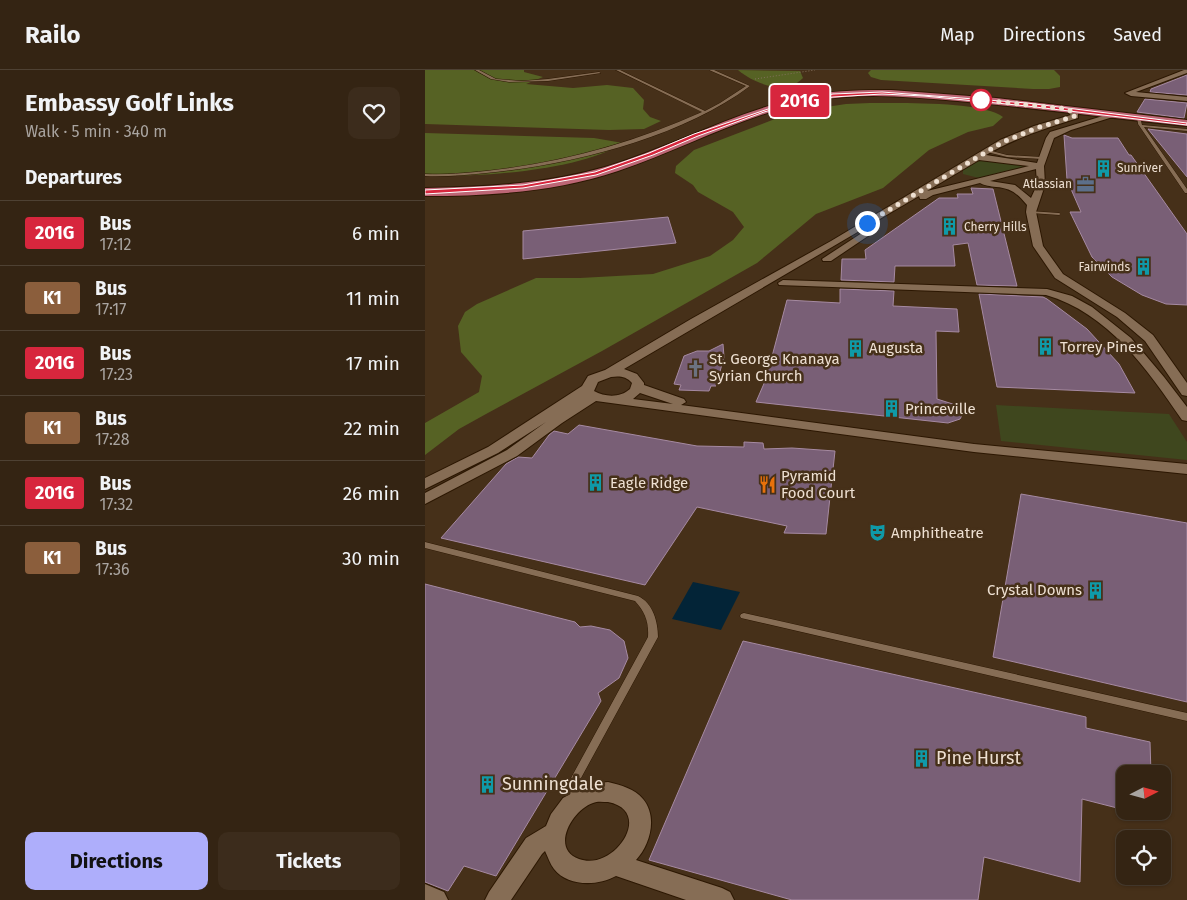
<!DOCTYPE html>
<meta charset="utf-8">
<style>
body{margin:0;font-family:"Fira Sans",sans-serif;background:#3c2c1c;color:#f1f3f6;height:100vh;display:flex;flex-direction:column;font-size:19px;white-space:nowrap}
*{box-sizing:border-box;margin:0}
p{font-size:16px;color:#a9a4a0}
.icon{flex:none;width:28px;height:28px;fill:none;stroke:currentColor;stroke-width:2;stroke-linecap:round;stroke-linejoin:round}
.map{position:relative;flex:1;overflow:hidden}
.details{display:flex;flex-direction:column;background:#342413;width:425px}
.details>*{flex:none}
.badge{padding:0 10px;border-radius:4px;font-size:18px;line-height:32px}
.needle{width:32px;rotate:84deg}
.controls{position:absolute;left:691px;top:695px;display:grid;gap:10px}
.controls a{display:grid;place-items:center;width:55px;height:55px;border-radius:10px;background:#342413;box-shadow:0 1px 4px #0004,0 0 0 1px #4e4133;font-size:25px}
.you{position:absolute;width:25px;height:25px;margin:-12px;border:4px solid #fff;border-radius:50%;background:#1a73e8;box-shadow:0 0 0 8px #1a73e833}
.map>.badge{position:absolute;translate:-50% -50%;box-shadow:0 0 0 2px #fff}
h2{padding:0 25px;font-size:19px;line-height:45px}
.round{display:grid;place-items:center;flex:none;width:52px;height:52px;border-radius:10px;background:#3c2c1c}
.head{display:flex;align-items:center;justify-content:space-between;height:85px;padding:0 25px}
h1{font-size:24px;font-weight:700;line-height:38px}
.primary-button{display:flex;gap:10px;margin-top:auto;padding:10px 25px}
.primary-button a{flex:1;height:58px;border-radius:10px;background:#aeaefb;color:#111;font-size:20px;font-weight:700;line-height:58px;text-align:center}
.primary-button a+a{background:#3c2c1c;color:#f1f3f6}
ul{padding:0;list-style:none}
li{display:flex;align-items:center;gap:15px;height:65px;padding:0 25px;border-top:1px solid #4e4133}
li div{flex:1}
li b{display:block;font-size:19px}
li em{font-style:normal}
li .badge{min-width:55px;font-weight:700;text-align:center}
header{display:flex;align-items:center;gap:30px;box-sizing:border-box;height:70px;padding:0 25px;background:#342413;border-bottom:1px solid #4e4133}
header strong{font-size:24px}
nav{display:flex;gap:28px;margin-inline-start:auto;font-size:18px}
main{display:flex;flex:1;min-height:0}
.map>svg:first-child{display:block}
</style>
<header>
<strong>Railo</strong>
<nav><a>Map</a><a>Directions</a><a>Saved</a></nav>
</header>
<main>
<section class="details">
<div class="head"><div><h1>Embassy Golf Links</h1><p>Walk · 5 min · 340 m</p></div><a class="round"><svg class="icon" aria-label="heart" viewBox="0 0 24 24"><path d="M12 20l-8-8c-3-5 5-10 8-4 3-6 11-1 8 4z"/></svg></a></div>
<h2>Departures</h2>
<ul>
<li><span class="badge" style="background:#d7263d;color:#fff">201G</span><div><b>Bus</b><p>17:12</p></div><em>6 min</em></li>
<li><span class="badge" style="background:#8b5e3c;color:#fff">K1</span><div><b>Bus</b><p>17:17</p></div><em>11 min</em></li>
<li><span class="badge" style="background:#d7263d;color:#fff">201G</span><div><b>Bus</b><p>17:23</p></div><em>17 min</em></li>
<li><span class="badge" style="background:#8b5e3c;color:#fff">K1</span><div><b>Bus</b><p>17:28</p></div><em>22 min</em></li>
<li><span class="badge" style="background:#d7263d;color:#fff">201G</span><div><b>Bus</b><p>17:32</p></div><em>26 min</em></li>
<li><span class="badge" style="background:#8b5e3c;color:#fff">K1</span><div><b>Bus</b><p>17:36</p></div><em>30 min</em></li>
</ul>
<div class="primary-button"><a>Directions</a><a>Tickets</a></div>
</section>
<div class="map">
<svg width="762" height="830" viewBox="0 0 762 830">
<rect width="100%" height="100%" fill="#463019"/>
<g fill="#3f471e">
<polygon points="558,90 598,95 599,97 554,108 538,104 538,99 548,93"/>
<polygon points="571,335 744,344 762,372 762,390 576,371"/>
</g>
<g fill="#566224">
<polygon points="0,0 99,0 99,2 118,7 101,14 148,18 182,15 208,18 219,30 218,39 225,47 236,51 219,59 184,60 0,54"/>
<path d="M313 0 375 1 378 8C360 26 330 14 313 0Z"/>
<polygon points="446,0 629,0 635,6 635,17 624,19 608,19 456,10 446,7 443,3"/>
<path d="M445 33C472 33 559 31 578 47L568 56 543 62 504 80 458 118 391 144 332 193 177 281 61 344 34 359 0 385V353L54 322 57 306 36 282 33 256 40 242 52 234 111 208H155L228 204 285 186 308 170 319 157 308 142 273 122 268 115 250 103 251 96 269 80 355 47 388 39 421 34Z"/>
<path d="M0 63 169 68 198 73C155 101 51 108 0 105Z"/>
</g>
<polygon fill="#032437" points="268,512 315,522 296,560 247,549"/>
<g fill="#795f76" stroke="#a68aa2">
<polygon points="762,5 762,25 725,22 726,19"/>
<polygon points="720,29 762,33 759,48 712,42"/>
<polygon points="723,59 762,64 762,107"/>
<polygon points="639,65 647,68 693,68 704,85 706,85 762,164 762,235 741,234 717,225 687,207 667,187 645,142 656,142 642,110"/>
<polygon points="546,118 568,119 592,216 552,215 543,173 528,175 530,196 470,196 469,212 416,210 417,189 441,189 440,180 514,128 533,128 532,124 548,124"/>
<polygon points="243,147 251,173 98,189 98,161"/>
<polygon points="415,219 469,221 468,236 532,239 534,262 511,261 512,329 534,336 539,342 535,349 523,353 331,332 341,309 362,230 415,233"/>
<polygon points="554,224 618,227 622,229 662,259 694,294 710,323 572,317"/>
<polygon points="298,274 299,287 291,316 286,316 284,321 254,320 256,315 249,314 259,286 272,281 284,281"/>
<polygon points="154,355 272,376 319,377 319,372 338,373 339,379 367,378 410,381 401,464 359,463 362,456 272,437 220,515 16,468 81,394 93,387 107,388 124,365 129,361 143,364"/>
<polygon points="596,424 762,453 762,632 568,587"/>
<polygon points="0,514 150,552 155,557 166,556 185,560 199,571 203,588 194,608 173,623 176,631 71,806 39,796 23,821 0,812"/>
<polygon points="318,571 661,647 661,658 725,672 726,704 700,704 700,740 657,729 655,812 559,787 553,830 367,830 224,790"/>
</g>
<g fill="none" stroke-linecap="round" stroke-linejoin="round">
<defs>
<g id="service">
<polygon points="50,0 54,0 71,9 97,11 123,9 174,2 176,3 123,11 84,12 66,9"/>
<path d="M191 0H195L280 41 295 33 321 16 284 0H289L325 16C256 68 145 95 61 103 41 105 20 107 0 106V104C20 105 41 103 61 101 136 93 208 73 277 42Z"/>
<polygon points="712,46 715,47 717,55 762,59 762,61 719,57 762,119 762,123 760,123 713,54"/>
<polygon points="563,80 582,85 617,87 619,88 617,89 582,87 562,82 561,81"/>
<polygon points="604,141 634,143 636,144 634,145 606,143 604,142"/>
<path d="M0 472 213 526C228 533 233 552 233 567L156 708 155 730 154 733 150 735 146 733 145 730 146 708 223 567C224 552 220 542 210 531L0 478Z"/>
<polygon points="319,543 762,643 762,651 316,548 315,546 316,544"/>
</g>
<g id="minor">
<polygon points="759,0 762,0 762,3 711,22 762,27 762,31 706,26 700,23"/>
<path d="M643 37 653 42V48C621 58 590 68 561 85L612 93 621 68 625 62 691 42V46L646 60 629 68 619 96 620 115 611 142 618 176 638 204 700 243 728 265 762 313V326L757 325 720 271 692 247 630 208 608 176 601 142 602 135C593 124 586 118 571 117 565 116 560 116 555 113L508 125 501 129H495L494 126 199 299 212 304 219 313V315L259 329 261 332 256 335 549 374 762 394V404L549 382 171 331 137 353 92 386 0 434V423L82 380 121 352 73 383 0 419V408L63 377 157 316 163 306 180 300 266 249 406 171 575 70 609 56 646 45 639 39ZM554 90 604 96 502 121ZM611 99 612 115 606 128 590 115 565 111ZM186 307C194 306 201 306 207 313L205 319C195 328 180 327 169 321L173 312ZM215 323 248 334 208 329Z"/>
<polygon points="443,159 446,160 446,164 406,191 398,191 397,189"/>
<path d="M358 210 622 219 647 226 667 237 706 268 739 307 762 337V351L757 350C722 299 683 243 621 225L354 215 353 213Z"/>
<path d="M183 712C196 715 210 719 218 729 233 747 225 775 211 790L297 818 305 822 309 830H261L191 806C173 816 143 817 129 799 125 794 123 787 120 781L117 784 86 830H60L64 822 101 768 121 756 126 744 138 728 164 714ZM183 732C230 741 189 802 154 789 125 779 147 740 168 733 172 731 178 732 183 732Z"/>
<polygon points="0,814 19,822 23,830 0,830"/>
</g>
<path id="primary" d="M466 20 571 28 762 50V56C686 48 609 38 533 31 485 27 436 22 388 31 320 44 258 79 193 101 131 122 65 126 0 126V118C61 117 121 114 180 97 250 76 314 39 387 25 413 20 440 20 466 20Z"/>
</defs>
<use href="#service" stroke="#2c1702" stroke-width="1"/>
<use href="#minor" stroke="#2c1702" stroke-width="2"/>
<use href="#primary" stroke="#2c1702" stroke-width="2"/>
<polyline stroke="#84715d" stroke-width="1" stroke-dasharray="1 2" stroke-linecap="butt" points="330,9 390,0"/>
<use href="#service" fill="#866d55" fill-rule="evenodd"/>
<use href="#minor" fill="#866d55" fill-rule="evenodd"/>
<use href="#primary" fill="#bd6675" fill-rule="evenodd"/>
</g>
<polygon fill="#d7263d" stroke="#fff" points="457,22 602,33 762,53 762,55 602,36 499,26 457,24 408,27 367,34 339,42 273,66 228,85 171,105 98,118 0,124 0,120 98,115 170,102 224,83 269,64 364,32 408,24"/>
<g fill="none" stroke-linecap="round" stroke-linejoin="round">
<polyline stroke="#eee0d2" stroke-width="5" stroke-dasharray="0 9" points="442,153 578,72 612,58 650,46 650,44 643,39 556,30"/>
</g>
<defs>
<symbol id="building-bare" viewBox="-9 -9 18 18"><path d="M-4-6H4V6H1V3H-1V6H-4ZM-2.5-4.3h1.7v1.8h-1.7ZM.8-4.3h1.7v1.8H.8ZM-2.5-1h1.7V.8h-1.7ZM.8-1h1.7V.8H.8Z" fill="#0f9aa8" stroke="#463019" stroke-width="2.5" paint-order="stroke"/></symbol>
<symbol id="office-bare" viewBox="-9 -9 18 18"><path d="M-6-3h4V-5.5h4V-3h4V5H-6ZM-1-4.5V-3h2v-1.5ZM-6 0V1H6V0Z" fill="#5c6f8a" stroke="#463019" stroke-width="2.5" paint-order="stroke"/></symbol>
<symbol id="church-bare" viewBox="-9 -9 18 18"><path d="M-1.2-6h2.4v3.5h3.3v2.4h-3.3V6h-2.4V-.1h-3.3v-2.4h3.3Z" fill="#6b7280" stroke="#463019" stroke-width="2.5" paint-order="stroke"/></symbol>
<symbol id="restaurant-bare" viewBox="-9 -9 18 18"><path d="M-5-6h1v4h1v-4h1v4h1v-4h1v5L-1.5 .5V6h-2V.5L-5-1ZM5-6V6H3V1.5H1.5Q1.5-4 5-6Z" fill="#e8710a" stroke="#463019" stroke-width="2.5" paint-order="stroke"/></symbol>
<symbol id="theatre-bare" viewBox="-9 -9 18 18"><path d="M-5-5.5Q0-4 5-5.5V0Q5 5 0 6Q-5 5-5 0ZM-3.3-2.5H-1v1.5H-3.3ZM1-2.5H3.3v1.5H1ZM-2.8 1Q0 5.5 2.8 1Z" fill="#0f9aa8" stroke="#463019" stroke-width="2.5" paint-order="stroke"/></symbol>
</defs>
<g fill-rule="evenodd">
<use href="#building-bare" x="666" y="86" width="25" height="25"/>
<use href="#office-bare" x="648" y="102" width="25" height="25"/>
<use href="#building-bare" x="512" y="144" width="25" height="25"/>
<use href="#building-bare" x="706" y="184" width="25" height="25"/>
<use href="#building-bare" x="608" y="264" width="25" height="25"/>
<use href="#building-bare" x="418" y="266" width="25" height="25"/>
<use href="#church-bare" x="258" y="286" width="25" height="25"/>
<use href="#building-bare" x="454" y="326" width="25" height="25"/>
<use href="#building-bare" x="158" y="400" width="25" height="25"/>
<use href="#restaurant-bare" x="330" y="402" width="25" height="25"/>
<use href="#theatre-bare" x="440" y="450" width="25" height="25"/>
<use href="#building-bare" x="658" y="508" width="25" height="25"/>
<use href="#building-bare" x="484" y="676" width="25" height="25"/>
<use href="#building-bare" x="50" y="702" width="25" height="25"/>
</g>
<circle fill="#fff" stroke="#d7263d" stroke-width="2.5" cx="556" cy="30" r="10"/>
<g text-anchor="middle" stroke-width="5" stroke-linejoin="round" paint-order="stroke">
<g font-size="12" fill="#eee0d2" stroke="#463019" text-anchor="start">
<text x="692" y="102">Sunriver</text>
<text x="647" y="118" text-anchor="end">Atlassian</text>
<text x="539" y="161">Cherry Hills</text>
<text x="705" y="201" text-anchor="end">Fairwinds</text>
</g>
<g font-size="15" fill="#eee0d2" stroke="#463019" text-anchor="start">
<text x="635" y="282">Torrey Pines</text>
<text x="444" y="283">Augusta</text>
<text x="284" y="294">St. George Knanaya<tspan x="284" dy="17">Syrian Church</tspan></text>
<text x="480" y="344">Princeville</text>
<text x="356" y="411">Pyramid<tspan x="356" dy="17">Food Court</tspan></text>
<text x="185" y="418">Eagle Ridge</text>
<text x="466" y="468">Amphitheatre</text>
<text x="657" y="525" text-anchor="end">Crystal Downs</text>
</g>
<g font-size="18" fill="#eee0d2" stroke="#463019" text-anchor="start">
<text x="511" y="694">Pine Hurst</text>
<text x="77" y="720">Sunningdale</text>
</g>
</g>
</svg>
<div class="controls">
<a><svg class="needle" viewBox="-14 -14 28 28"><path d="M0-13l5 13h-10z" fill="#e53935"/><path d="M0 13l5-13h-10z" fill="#a9a4a0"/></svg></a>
<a><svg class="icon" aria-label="locate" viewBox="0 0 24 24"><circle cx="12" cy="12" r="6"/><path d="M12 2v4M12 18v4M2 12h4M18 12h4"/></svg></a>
</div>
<div class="you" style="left:442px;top:153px"></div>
<b class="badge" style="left:375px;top:31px;background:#d7263d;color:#fff">201G</b>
</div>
</main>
